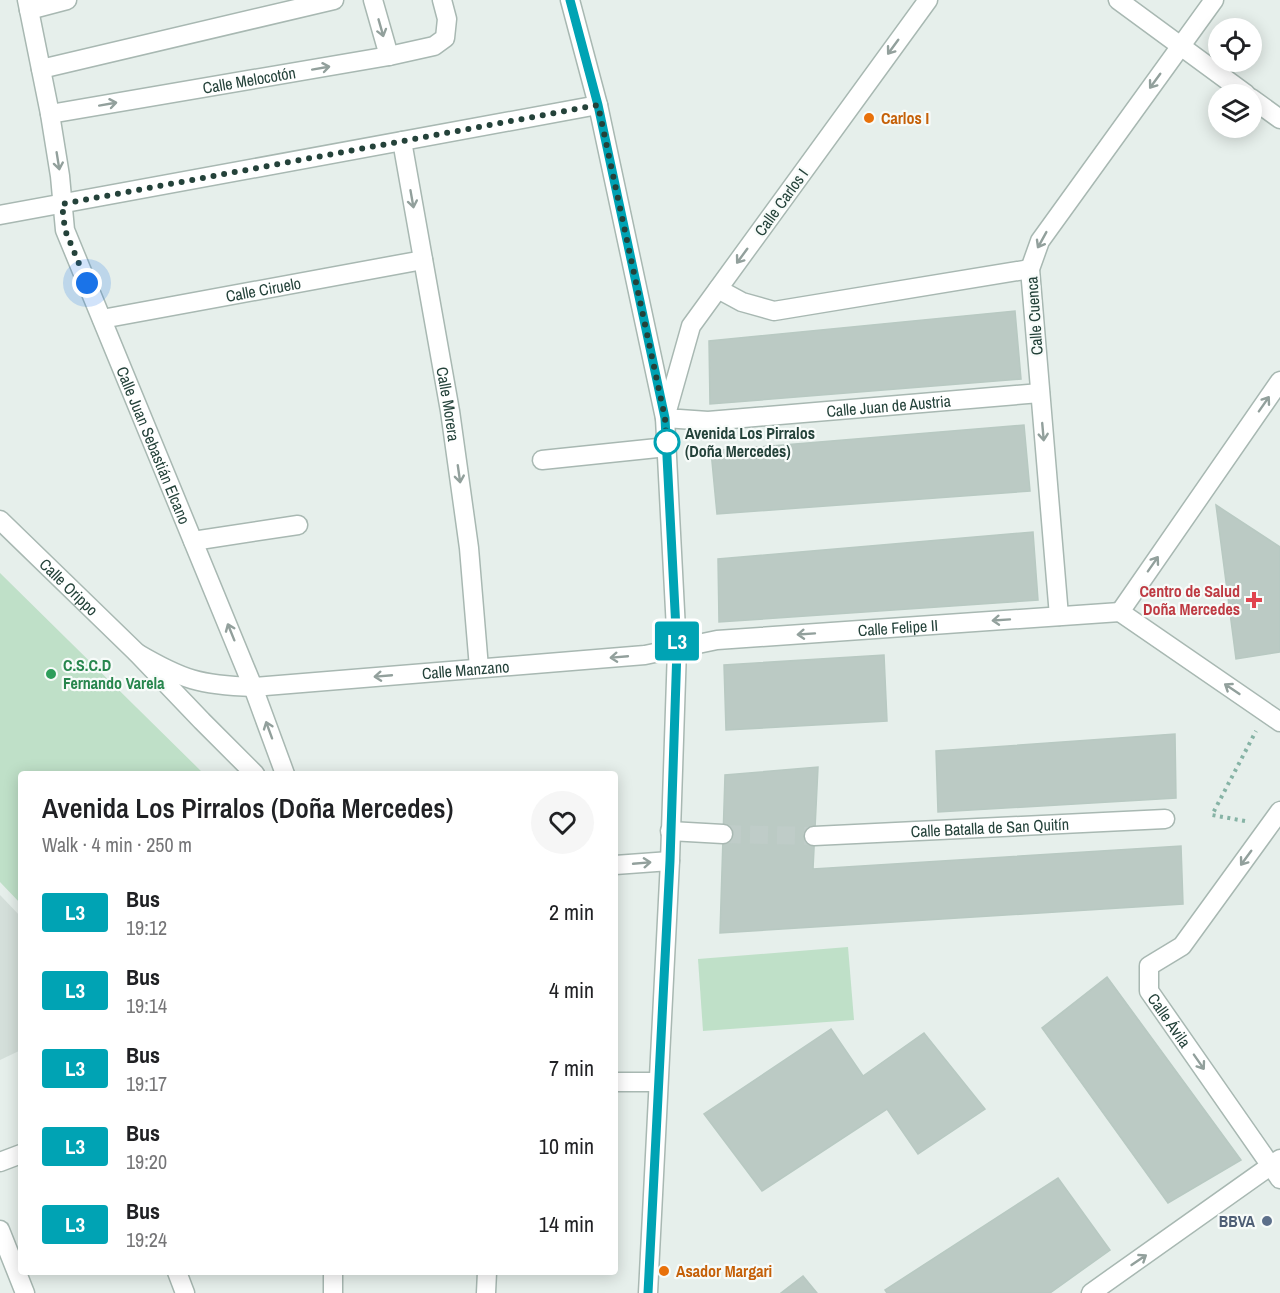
<!DOCTYPE html>
<meta charset="utf-8">
<style>
body{margin:0;font-family:"Archivo Narrow",sans-serif;background:#f6f6f6;color:#202124;height:100vh;display:flex;flex-direction:column;font-size:22px;white-space:nowrap}
*{box-sizing:border-box;margin:0}
p{font-size:20px;color:#757577}
.icon{flex:none;width:33px;height:33px;fill:none;stroke:currentColor;stroke-width:2;stroke-linecap:round;stroke-linejoin:round}
.map{position:relative;flex:1;overflow:hidden}
.panel{position:absolute;left:18px;top:771px;width:600px;height:504px;display:flex;flex-direction:column;background:#fff;border-radius:6px;box-shadow:0 3px 15px #0003}
.panel>*{flex:none}
.badge{padding:0 12px;border-radius:4px;font-size:21px;line-height:39px}
.fabs{position:absolute;left:1208px;top:18px;display:grid;gap:12px}
.fabs a{display:grid;place-items:center;width:54px;height:54px;border-radius:50%;background:#fff;box-shadow:0 3px 15px #0003;font-size:30px}
.you{position:absolute;width:30px;height:30px;margin:-15px;border:4px solid #fff;border-radius:50%;background:#1a73e8;box-shadow:0 0 0 9px #1a73e833}
.map>.badge{position:absolute;translate:-50% -50%;box-shadow:0 0 0 3px #fff}
.round{display:grid;place-items:center;flex:none;width:63px;height:63px;border-radius:32px;background:#f6f6f6}
.head{display:flex;align-items:center;justify-content:space-between;height:102px;padding:0 24px}
h1{font-size:28px;font-weight:600;line-height:45px}
ul{padding:0;list-style:none}
li{display:flex;align-items:center;gap:18px;height:78px;padding:0 24px}
li div{flex:1}
li b{display:block;font-size:22px}
li em{font-style:normal}
li .badge{min-width:66px;font-weight:700;text-align:center}
.map>svg:first-child{display:block}
</style>
<div class="map">
<svg width="1280" height="1293" viewBox="0 0 1280 1293">
<rect width="100%" height="100%" fill="#e6efeb"/>
<polygon fill="#d4dfda" points="0,895 21,917 21,1050 0,1060"/>
<g fill="#bfe0c8">
<polygon points="0,573 204,774 21,774 21,904 0,882"/>
<polygon points="848,947 854,1020 703,1031 698,959"/>
</g>
<g fill="#bbcac4" stroke="#b8c9c2" stroke-width="1.5">
<polygon points="1015,311 1021,379 710,404 709,341"/>
<polygon points="1024,425 1030,491 717,514 711,451"/>
<polygon points="1216,505 1280,547 1280,652 1236,659"/>
<polygon points="1033,532 1038,600 719,622 718,559"/>
<polygon points="884,655 887,721 726,730 724,665"/>
<polygon points="1175,734 1176,798 938,812 936,751"/>
<polygon points="818,767 813,869 1181,846 1183,904 720,933 725,775"/>
<polygon points="1107,977 1241,1160 1168,1203 1042,1028"/>
<polygon points="831,1029 863,1076 924,1033 985,1109 918,1154 887,1109 762,1191 704,1114"/>
<polygon points="1058,1178 1110,1250 1050,1293 887,1293 885,1290"/>
<polygon points="803,1276 817,1293 781,1293"/>
</g>
<g fill="none" stroke-linecap="round" stroke-linejoin="round">
<polyline stroke="#bfccc8" stroke-width="18" stroke-dasharray="18 9" stroke-linecap="butt" points="723,834 814,836"/>
<defs>
<g id="minor">
<path id="s1" d="M27 0 50 114 60 176 65 230 253 687 285 774"/>
<polyline points="373,0 389,56"/>
<polyline points="570,0 598,105 665,418 677,649 670,861 648,1293"/>
<path id="s2" d="M928 0 691 326 665 418 708 421 1040 393"/>
<polyline points="1118,0 1246,94"/>
<polyline points="29,10 67,0"/>
<polyline points="41,69 334,0"/>
<polyline points="1251,98 1280,119"/>
<path id="s3" d="M50 114 389 56 434 46 445 38 447 19 442 0"/>
<path id="s4" d="M402 141 450 411 469 548 479 668"/>
<polyline points="0,215 598,105"/>
<polyline points="718,289 742,302 774,311 1030,269"/>
<path id="s5" d="M102 319 423 260"/>
<polyline points="542,460 667,447"/>
<path id="s6" d="M0 520 137 653 202 721 255 774"/>
<polyline points="193,541 298,525"/>
<polyline points="1120,612 1280,381"/>
<polyline points="1120,612 1280,722"/>
<polyline points="1059,616 1030,269 1040,241 1214,0"/>
<path id="s7" d="M137 653C183 680 200 685 253 687L645 655 717 640 1120 612"/>
<path id="s8" d="M1280 811 1182 946 1149 966V991L1280 1179"/>
<polyline points="670,831 723,834"/>
<path id="s9" d="M814 836 1165 819"/>
<polyline points="615,865 670,861"/>
<polyline points="615,1082 657,1082"/>
<polyline points="0,1162 21,1154"/>
<polyline points="0,1230 25,1293"/>
<polyline points="177,1272 185,1293"/>
<polyline points="333,1293 333,1272"/>
<polyline points="486,1293 487,1272"/>
<polyline points="1091,1293 1280,1159"/>
</g>
</defs>
<use href="#minor" stroke="#a8b8b2" stroke-width="21"/>
<polyline stroke="#86b3a5" stroke-width="4" stroke-dasharray="3 4.5" stroke-linecap="butt" points="1245,821 1212,815 1256,731"/>
<use href="#minor" stroke="#fff" stroke-width="18"/>
</g>
<defs><path id="oneway-shaft" d="M-6 0H5M1.5-3L5.5 0L1.5 3" fill="none" stroke-width="1.6" stroke-linecap="round" stroke-linejoin="round" transform="scale(1.5)"/></defs>
<g stroke="#92a09c">
<use href="#oneway-shaft" transform="translate(381 28) rotate(74)"/>
<use href="#oneway-shaft" transform="translate(893 47) rotate(126)"/>
<use href="#oneway-shaft" transform="translate(321 68) rotate(-10)"/>
<use href="#oneway-shaft" transform="translate(1155 81) rotate(126)"/>
<use href="#oneway-shaft" transform="translate(108 104) rotate(-10)"/>
<use href="#oneway-shaft" transform="translate(58 161) rotate(81)"/>
<use href="#oneway-shaft" transform="translate(412 199) rotate(80)"/>
<use href="#oneway-shaft" transform="translate(1042 240) rotate(119)"/>
<use href="#oneway-shaft" transform="translate(742 256) rotate(126)"/>
<use href="#oneway-shaft" transform="translate(1264 404) rotate(-55)"/>
<use href="#oneway-shaft" transform="translate(1043 432) rotate(85)"/>
<use href="#oneway-shaft" transform="translate(459 474) rotate(82)"/>
<use href="#oneway-shaft" transform="translate(1153 564) rotate(-55)"/>
<use href="#oneway-shaft" transform="translate(1001 620) rotate(176)"/>
<use href="#oneway-shaft" transform="translate(231 632) rotate(-112)"/>
<use href="#oneway-shaft" transform="translate(806 634) rotate(176)"/>
<use href="#oneway-shaft" transform="translate(619 657) rotate(175)"/>
<use href="#oneway-shaft" transform="translate(383 676) rotate(175)"/>
<use href="#oneway-shaft" transform="translate(1232 689) rotate(-146)"/>
<use href="#oneway-shaft" transform="translate(269 730) rotate(-110)"/>
<use href="#oneway-shaft" transform="translate(1246 858) rotate(126)"/>
<use href="#oneway-shaft" transform="translate(642 863) rotate(-5)"/>
<use href="#oneway-shaft" transform="translate(1199 1062) rotate(55)"/>
<use href="#oneway-shaft" transform="translate(1139 1260) rotate(-34)"/>
</g>
<g fill="none" stroke-linecap="round" stroke-linejoin="round">
<defs>
<polyline id="line" points="570,0 598,105 665,418 677,649 670,861 648,1293"/>
</defs>
<use href="#line" stroke="#fff" stroke-width="14"/>
<use href="#line" stroke="#00a3b4" stroke-width="9"/>
<polyline stroke="#24423a" stroke-width="6" stroke-dasharray="0 10.8" points="87,283 65,230 62,204 598,105 665,418 667,447 667,442"/>
</g>
<g fill="#e8710a" stroke="#f7fbf9" stroke-width="2">
<circle cx="869" cy="118" r="6"/>
<circle cx="664" cy="1271" r="6"/>
</g>
<circle fill="#fff" stroke="#00a3b4" stroke-width="3" cx="667" cy="442" r="12"/>
<path fill="#e0444e" stroke="#f7fbf9" stroke-width="2" d="M1251 591h6v6h6v6h-6v6h-6v-6h-6v-6h6z"/>
<circle fill="#2e9e5b" stroke="#f7fbf9" stroke-width="2" cx="51" cy="674" r="6"/>
<circle fill="#5c6f8a" stroke="#f7fbf9" stroke-width="2" cx="1267" cy="1221" r="6"/>
<g text-anchor="middle" stroke-width="4.5" stroke-linejoin="round" paint-order="stroke">
<g font-size="16" fill="#24423a" stroke="#f7fbf9">
<text dy="6" stroke="none"><textPath href="#s3" startOffset="202">Calle Melocotón</textPath></text>
<text transform="translate(781 202) rotate(-54)" y="6">Calle Carlos I</text>
<text dy="6" stroke="none"><textPath href="#s5" startOffset="164">Calle Ciruelo</textPath></text>
<text transform="translate(1034 316) rotate(-94)" y="6">Calle Cuenca</text>
<text dy="6" stroke="none"><textPath href="#s4" startOffset="267">Calle Morera</textPath></text>
<text dy="6" stroke="none"><textPath href="#s2" startOffset="723">Calle Juan de Austria</textPath></text>
<text dy="6" stroke="none"><textPath href="#s1" startOffset="466">Calle Juan Sebastián Elcano</textPath></text>
<text dy="6" stroke="none"><textPath href="#s6" startOffset="96">Calle Orippo</textPath></text>
<text dy="6" stroke="none"><textPath href="#s7" startOffset="771">Calle Felipe II</textPath></text>
<text dy="6" stroke="none"><textPath href="#s7" startOffset="336">Calle Manzano</textPath></text>
<text dy="6" stroke="none"><textPath href="#s9" startOffset="176">Calle Batalla de San Quitín</textPath></text>
<text dy="6" stroke="none"><textPath href="#s8" startOffset="266">Calle Ávila</textPath></text>
</g>
<g font-size="16" font-weight="bold" fill="#c56008" stroke="#f7fbf9" text-anchor="start">
<text x="881" y="124">Carlos I</text>
<text x="676" y="1277">Asador Margari</text>
</g>
<g font-size="16" font-weight="bold" fill="#24423a" stroke="#f7fbf9" text-anchor="start">
<text x="685" y="439">Avenida Los Pirralos<tspan x="685" dy="18">(Doña Mercedes)</tspan></text>
</g>
<g font-size="16" font-weight="bold" fill="#be3a42" stroke="#f7fbf9" text-anchor="end">
<text x="1240" y="597">Centro de Salud<tspan x="1240" dy="18">Doña Mercedes</tspan></text>
</g>
<g font-size="16" font-weight="bold" fill="#27864d" stroke="#f7fbf9" text-anchor="start">
<text x="63" y="671">C.S.C.D<tspan x="63" dy="18">Fernando Varela</tspan></text>
</g>
<g font-size="16" font-weight="bold" fill="#4e5e75" stroke="#f7fbf9" text-anchor="end">
<text x="1255" y="1227">BBVA</text>
</g>
</g>
</svg>
<div class="fabs">
<a><svg class="icon" aria-label="locate" viewBox="0 0 24 24"><circle cx="12" cy="12" r="6"/><path d="M12 2v4M12 18v4M2 12h4M18 12h4"/></svg></a>
<a><svg class="icon" aria-label="layers" viewBox="0 0 24 24"><path d="M12 4l9 5-9 5-9-5zM3 14l9 5 9-5"/></svg></a>
</div>
<div class="you" style="left:87px;top:283px"></div>
<b class="badge" style="left:677px;top:641px;background:#00a3b4;color:#fff">L3</b>
<section class="panel">
<div class="head"><div><h1>Avenida Los Pirralos (Doña Mercedes)</h1><p>Walk · 4 min · 250 m</p></div><a class="round"><svg class="icon" aria-label="heart" viewBox="0 0 24 24"><path d="M12 20l-8-8c-3-5 5-10 8-4 3-6 11-1 8 4z"/></svg></a></div>
<ul>
<li><span class="badge" style="background:#00a3b4;color:#fff">L3</span><div><b>Bus</b><p>19:12</p></div><em>2 min</em></li>
<li><span class="badge" style="background:#00a3b4;color:#fff">L3</span><div><b>Bus</b><p>19:14</p></div><em>4 min</em></li>
<li><span class="badge" style="background:#00a3b4;color:#fff">L3</span><div><b>Bus</b><p>19:17</p></div><em>7 min</em></li>
<li><span class="badge" style="background:#00a3b4;color:#fff">L3</span><div><b>Bus</b><p>19:20</p></div><em>10 min</em></li>
<li><span class="badge" style="background:#00a3b4;color:#fff">L3</span><div><b>Bus</b><p>19:24</p></div><em>14 min</em></li>
</ul>
</section>
</div>
